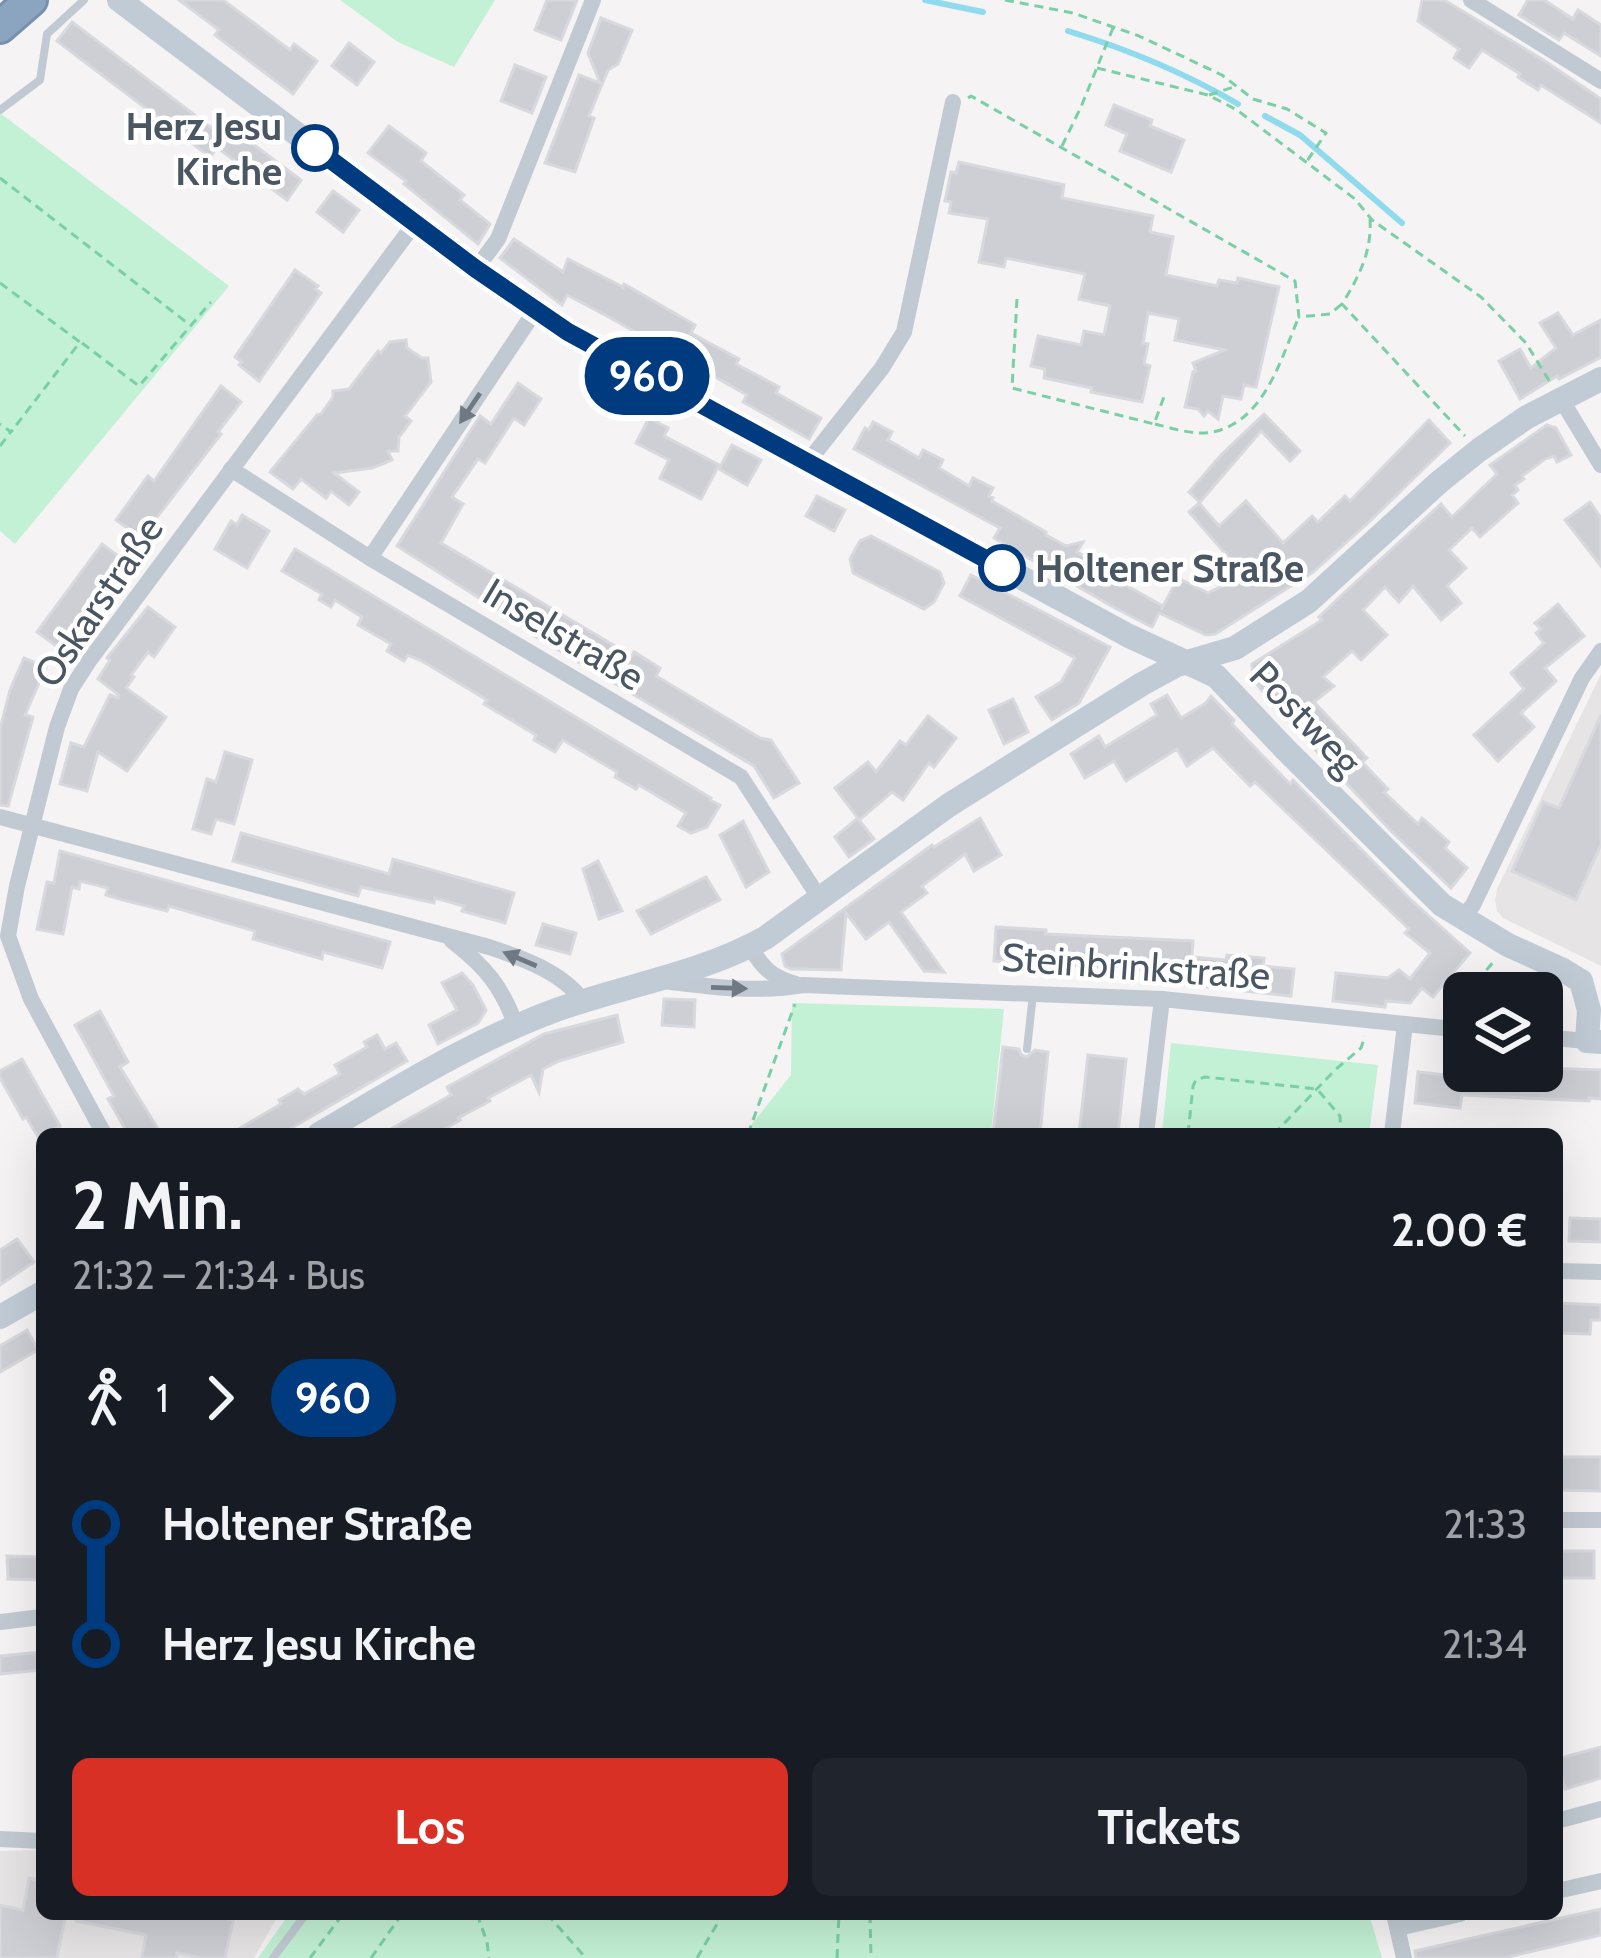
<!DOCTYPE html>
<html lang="de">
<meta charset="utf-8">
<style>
body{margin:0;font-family:Cabin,sans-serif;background:#20242c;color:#f1f3f6;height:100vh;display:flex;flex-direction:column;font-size:45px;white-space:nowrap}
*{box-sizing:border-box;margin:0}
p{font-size:39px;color:#9ea1a6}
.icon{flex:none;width:66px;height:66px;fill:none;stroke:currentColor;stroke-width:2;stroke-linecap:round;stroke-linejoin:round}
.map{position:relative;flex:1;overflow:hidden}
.side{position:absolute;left:36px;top:1128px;width:1527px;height:792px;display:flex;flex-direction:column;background:#171b24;border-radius:18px;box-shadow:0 12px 48px #0002}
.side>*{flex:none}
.badge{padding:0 24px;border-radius:39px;font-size:42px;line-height:78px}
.controls{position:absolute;left:1443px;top:972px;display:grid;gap:24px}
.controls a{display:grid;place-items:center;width:120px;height:120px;border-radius:18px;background:#171b24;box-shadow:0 12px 48px #0002;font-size:60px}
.map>.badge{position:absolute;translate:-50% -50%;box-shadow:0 0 0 6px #fff}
.legs{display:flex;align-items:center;gap:18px;height:132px;padding:0 36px;font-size:39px}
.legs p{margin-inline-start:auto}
.overview{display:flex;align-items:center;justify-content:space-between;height:204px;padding:0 36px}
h1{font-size:66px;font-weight:700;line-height:90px}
.action{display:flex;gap:24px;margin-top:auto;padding:24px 36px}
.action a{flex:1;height:138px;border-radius:18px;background:#d93025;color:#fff;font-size:48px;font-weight:700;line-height:138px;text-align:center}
.action a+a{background:#20242c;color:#f1f3f6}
ul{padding:0 36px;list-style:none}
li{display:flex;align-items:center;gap:42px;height:120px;font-size:45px}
li i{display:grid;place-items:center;width:18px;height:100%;margin:0 15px;background:currentColor}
li i::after{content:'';width:30px;height:30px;margin:-15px;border:9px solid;border-radius:50%;background:#171b24}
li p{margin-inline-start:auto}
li:first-child i{background:linear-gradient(#0000 50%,currentColor 0)}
li:last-child i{background:linear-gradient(currentColor 50%,#0000 0)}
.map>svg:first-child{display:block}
</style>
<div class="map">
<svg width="1601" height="1958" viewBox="0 0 1601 1958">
<rect width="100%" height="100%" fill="#f5f3f3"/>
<g fill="#e6e4e5">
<polygon points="1601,674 1601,966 1503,918 1497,911 1495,900 1497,889"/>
<polygon points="42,1850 42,1914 279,1914 254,1958 0,1958 0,1851"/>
</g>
<g fill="#c3f1d5">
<polygon points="340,0 495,0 454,67 398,42"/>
<polygon points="0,113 229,286 15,544 0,531"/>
<polygon points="792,1003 1004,1009 991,1134 744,1134 791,1075"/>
<polygon points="1171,1043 1378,1065 1369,1134 1162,1134"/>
<polygon points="289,1914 1369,1914 1382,1958 258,1958"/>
</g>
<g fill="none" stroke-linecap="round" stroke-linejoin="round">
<g stroke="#90daee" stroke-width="6">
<polyline points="925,0 983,12"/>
<path d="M1068 31C1127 49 1185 73 1238 104"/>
<polyline points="1265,116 1300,135 1402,223"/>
</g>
</g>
<g fill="#cdcfd5" stroke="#d7d9de" stroke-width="3">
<polygon points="179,0 223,0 290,50 294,44 317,61 293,94 215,35 219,30"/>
<polygon points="547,0 577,0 561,40 535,30"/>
<polygon points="1422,0 1444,0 1545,61 1601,99 1601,123 1541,85 1538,90 1518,77 1520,74 1482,50 1469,68 1454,58 1459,49 1418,21"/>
<polygon points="1528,0 1544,0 1573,19 1578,10 1601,25 1601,56 1564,33 1559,40 1519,15"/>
<polygon points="601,18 632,30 618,64 608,70 589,116 594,118 575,172 545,163 579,75 600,83 588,53"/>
<polygon points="72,22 225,138 210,157 57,41"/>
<polygon points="349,43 374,62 357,85 332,66"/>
<polygon points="515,65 546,77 532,113 501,101"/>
<polygon points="1114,105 1152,120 1150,126 1184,140 1171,172 1120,151 1127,134 1106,125"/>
<polygon points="389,126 426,153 421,161 464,195 460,200 490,224 478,244 404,184 406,181 368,153"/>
<polygon points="233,129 301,180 287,200 219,149"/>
<polygon points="959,162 1064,185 1062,198 1153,216 1150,232 1173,237 1166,275 1217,286 1219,280 1237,283 1238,278 1279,287 1256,387 1244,385 1241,399 1223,396 1218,419 1208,411 1204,416 1198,409 1185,407 1193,372 1196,371 1193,363 1225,350 1175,340 1179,319 1148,313 1143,343 1148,344 1144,364 1150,366 1142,402 1091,392 1092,388 1044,378 1045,369 1031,366 1038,336 1081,345 1084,331 1104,335 1110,306 1079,299 1085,274 1006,258 1004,267 979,262 988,219 949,213 951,202 945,201 951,172 956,173"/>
<polygon points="333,191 359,210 343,232 317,212"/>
<polygon points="514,239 563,272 568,259 623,287 624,284 695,325 691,333 739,359 736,364 779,387 776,393 821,418 809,439 743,402 747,395 607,316 567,295 562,305 500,258"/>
<polygon points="295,270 318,286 315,289 321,293 259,381 239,365 242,362 235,357"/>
<polygon points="1558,313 1573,335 1601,320 1601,357 1559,379 1557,376 1520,399 1499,361 1520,349 1531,368 1556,348 1540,323"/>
<polygon points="406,340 407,348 422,358 428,358 431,382 405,416 411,421 399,437 398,451 388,451 392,460 372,468 334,473 359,492 349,505 331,491 326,498 301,479 293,489 270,472 317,415 321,414 333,397 333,391 349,389 378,351 381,353 390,342"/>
<polygon points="518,383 541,399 524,425 514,418 485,463 478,459 452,497 463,504 441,543 632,656 634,652 660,668 656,676 760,738 771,740 799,783 774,798 754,766 528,632 530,630 397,546 480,416 491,424"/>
<polygon points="221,386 241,402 218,432 221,434 141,538 116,520 148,476 154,481"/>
<polygon points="1264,414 1300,451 1290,461 1261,431 1200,502 1189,492 1221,455"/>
<polygon points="649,418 668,428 664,436 719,465 701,499 660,478 669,460 636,443"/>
<polygon points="1429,420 1450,443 1369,522 1313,572 1215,634 1206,635 1159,613 1152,627 1115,608 994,538 1000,528 854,449 865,428 869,430 873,422 892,432 888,440 919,458 923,450 943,460 939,468 969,486 973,478 993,488 989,496 993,498 992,501 1046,532 1046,535 1066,546 1083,542 1077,552 1101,566 1099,570 1163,606 1161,610 1178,578 1208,593 1244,575 1189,512 1199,503 1219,526 1246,501 1283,543 1312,516 1318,522 1345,496 1350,501"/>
<polygon points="1547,425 1556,428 1571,455 1557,462 1554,456 1545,459 1522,476 1524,479 1515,485 1518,490 1512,495 1518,503 1480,537 1472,528 1449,550 1466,568 1447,586 1461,603 1441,620 1413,586 1399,602 1385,587 1363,610 1387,635 1361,660 1352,651 1323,677 1334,686 1314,702 1367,758 1362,762 1388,789 1384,792 1418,824 1422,818 1449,842 1445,848 1467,868 1451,888 1392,832 1290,723 1253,680 1252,664 1322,620 1319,617 1345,592 1441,504 1452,517 1497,474 1490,465"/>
<polygon points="732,445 761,460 747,485 719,469"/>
<polygon points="817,496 845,510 834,531 806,516"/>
<polygon points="1590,502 1601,518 1601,566 1565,520"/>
<polygon points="242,515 269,531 247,568 215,549 231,521 237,525"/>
<polygon points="871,536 940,572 944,583 934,602 924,609 853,573 850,559 860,541"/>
<polygon points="102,544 125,561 59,648 37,632"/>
<polygon points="295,549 711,798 710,800 720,805 707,827 691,833 678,826 686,813 639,785 636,789 615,777 617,772 563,740 555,752 534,740 536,735 484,704 487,700 422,661 408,655 404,661 387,651 391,644 358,625 362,617 335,600 331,607 319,600 322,594 282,571"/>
<polygon points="971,575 1110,647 1079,703 1052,720 1036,697 1061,682 1075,658 960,596"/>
<polygon points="1558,604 1584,636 1545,668 1556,681 1521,713 1534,727 1498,761 1474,735 1524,689 1511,673 1544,643 1536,633 1541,629 1535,623"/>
<polygon points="148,607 175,627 154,657 148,652 131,675 134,677 126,688 166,717 127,771 98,752 87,791 60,784 71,743 84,747 110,695 118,698 119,695 98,679 110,660 107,658"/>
<polygon points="24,658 46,667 25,715 33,717 8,806 0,805 0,729 10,690"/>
<polygon points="1167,695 1181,718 1206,703 1211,696 1234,720 1232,724 1290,784 1293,780 1410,899 1470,953 1433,997 1422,988 1410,1003 1386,1001 1385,1007 1333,1001 1336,973 1388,978 1399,970 1410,979 1430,953 1405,933 1409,929 1255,782 1250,786 1213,748 1187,766 1177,749 1126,781 1114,761 1085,778 1071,754 1099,736 1105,747 1157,715 1151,704"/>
<polygon points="1013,699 1028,732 1004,744 989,710"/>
<polygon points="1601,715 1601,844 1576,900 1512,871 1543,802 1559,808"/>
<polygon points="928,716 956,738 934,767 929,763 903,800 892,792 859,820 874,839 849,857 835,837 858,818 835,788 868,762 876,772 900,741 906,745"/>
<polygon points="225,752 252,760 234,824 216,819 211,834 193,829 207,779 216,782"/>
<polygon points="980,818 1001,855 974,871 965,854 922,886 927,893 901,912 944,972 924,971 889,922 866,939 846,913 841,970 791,969 785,966 782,954 932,845 934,847"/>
<polygon points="743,821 769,872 746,887 720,835"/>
<polygon points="241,833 389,874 393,859 514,893 505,923 462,911 464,906 435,898 434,903 361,887 358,896 233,861"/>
<polygon points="60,851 390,942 382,968 323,952 322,959 253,939 255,931 169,906 167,911 123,900 106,895 108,888 80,881 79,889 72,887 63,934 37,929 47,882 54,883"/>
<polygon points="598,861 622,911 599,919 583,869"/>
<polygon points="706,877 720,900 651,934 637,911"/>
<polygon points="543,924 576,933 570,954 536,945"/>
<polygon points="996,927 1046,930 1046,934 1193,941 1192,957 1226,960 1227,955 1264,958 1263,966 1294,969 1291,996 1190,985 1191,972 994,961"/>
<polygon points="462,973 473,985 486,1010 478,1023 438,1044 429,1025 457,1010 442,983"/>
<polygon points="664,999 695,1000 694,1027 662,1025"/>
<polygon points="100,1011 128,1062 120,1067 161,1134 128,1134 108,1099 114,1096 75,1025"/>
<polygon points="617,1015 623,1042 559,1061 543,1069 539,1092 531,1075 488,1098 490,1101 458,1118 460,1120 436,1134 382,1134 451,1095 447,1087 544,1034"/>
<polygon points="377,1035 385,1049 396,1043 407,1061 281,1134 230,1134 281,1104 279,1100 298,1089 304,1094 340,1074 335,1065 367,1047 364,1042"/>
<polygon points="1003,1047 1019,1049 1021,1055 1027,1057 1035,1050 1048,1052 1040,1134 993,1134"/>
<polygon points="1088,1055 1126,1059 1118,1134 1079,1134"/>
<polygon points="22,1059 60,1126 42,1134 39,1138 26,1117 23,1119 0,1078 0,1071"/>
<polygon points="1542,1068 1601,1070 1601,1099 1589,1098 1589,1101 1462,1095 1460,1108 1415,1103 1418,1072 1463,1077 1464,1071 1542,1071"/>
<polygon points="1570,1218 1601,1219 1601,1242 1569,1241"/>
<polygon points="17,1239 34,1262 0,1285 0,1250"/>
<polygon points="1557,1303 1601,1305 1601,1320 1591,1320 1590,1334 1557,1333"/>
<polygon points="27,1330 38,1350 0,1372 0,1346"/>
<polygon points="1557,1457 1601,1457 1601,1491 1557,1490"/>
<rect x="1557" y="1551" width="37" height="27"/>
<polygon points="7,1556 42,1557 42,1580 8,1579"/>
<polygon points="42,1652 42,1670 0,1674 0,1656"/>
<polygon points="1601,1747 1601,1778 1565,1789 1557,1759"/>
<polygon points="29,1878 42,1881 42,1914 66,1914 57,1958 0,1958 0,1905 23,1910"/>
<polygon points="1601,1909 1601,1935 1504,1958 1416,1958 1415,1951"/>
<polygon points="76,1914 203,1914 233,1920 225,1958 202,1958 177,1953 176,1958 142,1958 146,1935 76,1921"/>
</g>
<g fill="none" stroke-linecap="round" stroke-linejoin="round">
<defs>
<polyline id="highway" points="0,27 31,0"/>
</defs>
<use href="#highway" stroke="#7690ad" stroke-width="36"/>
<g stroke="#7ad0a6" stroke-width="3" stroke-dasharray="9 6" stroke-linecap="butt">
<polyline points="1005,0 1073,13 1139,36 1222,75 1253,99 1287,109 1326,133 1305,164"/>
<polyline points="1097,68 1208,95 1237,110 1355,199 1372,220 1481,297 1526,343 1550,382"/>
<polyline points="1209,95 1234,87"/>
<polyline points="968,98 971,96 1295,281 1299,317 1330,314 1342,304"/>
<polyline points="1062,146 1081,107 1113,28"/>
<polyline points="0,178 190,325"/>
<path d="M1370 219C1372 251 1359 277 1342 304L1465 436"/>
<polyline points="0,283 80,342 11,432 0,424"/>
<polyline points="1017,299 1012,388 1154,424 1165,394"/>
<polyline points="82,343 139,386 211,302"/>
<path d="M1155 424C1172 428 1195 436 1213 432 1264 421 1280 361 1298 319"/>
<polyline points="0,446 10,433"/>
<polyline points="1467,993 1495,960"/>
<polyline points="1454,1009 1464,997"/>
<polyline points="748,1134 795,1004"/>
<polyline points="1188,1134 1193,1086 1196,1080 1205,1077 1317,1089 1340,1116 1341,1134"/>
<polyline points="1274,1134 1335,1070 1361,1048 1365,1036"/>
<polyline points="477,1914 487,1942 489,1958"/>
<polyline points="547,1914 586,1958"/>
<polyline points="870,1914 871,1958"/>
<polyline points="310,1958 343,1914"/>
<polyline points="371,1958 402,1914"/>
<polyline points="697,1958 723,1914"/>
<polyline points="837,1958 839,1914"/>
</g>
<g stroke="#c1cad2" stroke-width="8">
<polyline points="0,110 40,80 47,34 84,0"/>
<polyline points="1027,1049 1033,994"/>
<polyline points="273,1958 306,1914"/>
</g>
<g stroke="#c1cad2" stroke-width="16">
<polyline points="1471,0 1601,81"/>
<polyline points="476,269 498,239 593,0"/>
<polyline points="1561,399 1601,465"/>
<polyline points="807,463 882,368 904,332 953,102"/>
<polyline points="231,469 370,558 741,777 820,899"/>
<polyline points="370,558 535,311"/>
<path d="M0 817 489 947C522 958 562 972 583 1001"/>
<polyline points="1461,919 1473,905 1582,678 1601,651"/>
<path d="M452 941C486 967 502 987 516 1026"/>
<path d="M750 947C763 968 771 977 796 984"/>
<path d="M664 981C710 987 756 993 803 985L1162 999 1464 1030"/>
<polyline points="1542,1037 1587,1041"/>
<polyline points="104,1134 31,999 8,936 17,886 57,727 71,689 89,661 415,223"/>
<polyline points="1146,1134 1162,999"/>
<polyline points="1392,1134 1405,1024"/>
<polyline points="1557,1271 1601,1272"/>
<polyline points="1557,1520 1601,1520"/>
<polyline points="0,1622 42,1617"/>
<polyline points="1557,1821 1601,1809"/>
<polyline points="0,1839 42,1841"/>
<polyline points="1557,1891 1601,1881"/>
<polyline points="1394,1914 1404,1958"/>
<polyline points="1398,1928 1460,1914"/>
</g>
<g stroke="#c1cbd6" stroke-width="24">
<polyline points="119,0 476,269 568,332 1129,636 1216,676 1285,749 1442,905 1508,945 1563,970 1581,981 1589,1010 1587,1041 1601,1042"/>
<path d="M319 1134C396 1089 472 1041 556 1010 626 985 700 974 765 938L949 805 1142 684 1177 665 1235 648 1309 601 1438 483 1479 450 1527 417 1601 379"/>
<polyline points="0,1317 42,1293"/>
</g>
<use href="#highway" stroke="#8ba5c1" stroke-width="30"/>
</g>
<defs><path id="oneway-solid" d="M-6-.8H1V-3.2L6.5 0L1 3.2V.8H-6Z" transform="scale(3)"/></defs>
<g fill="#6e7983">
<use href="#oneway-solid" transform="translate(470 408) rotate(124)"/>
<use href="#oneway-solid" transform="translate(520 959) rotate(-157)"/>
<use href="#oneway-solid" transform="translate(729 988) rotate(2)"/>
</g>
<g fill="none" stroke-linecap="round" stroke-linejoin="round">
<defs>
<polyline id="line-1" points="315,148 476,269 568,332 1002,568"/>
</defs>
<use href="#line-1" stroke="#fff" stroke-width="27"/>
<use href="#line-1" stroke="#003b80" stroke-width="18"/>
</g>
<g fill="#fff" stroke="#003b80" stroke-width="6">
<circle cx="315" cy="148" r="21"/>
<circle cx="1002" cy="568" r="21"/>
</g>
<g text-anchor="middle" stroke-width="9" stroke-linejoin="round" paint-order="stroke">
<g font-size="39" font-weight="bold" fill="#4a5661" stroke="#fff" text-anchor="end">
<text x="282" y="140">Herz Jesu<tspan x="282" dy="45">Kirche</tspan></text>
<text x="1035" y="582" text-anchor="start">Holtener Straße</text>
</g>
<g font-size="39" fill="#4a5661" stroke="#fff">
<text transform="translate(98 601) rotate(-56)" y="14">Oskarstraße</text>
<text transform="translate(564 634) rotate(31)" y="14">Inselstraße</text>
<text transform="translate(1306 718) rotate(46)" y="14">Postweg</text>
<text transform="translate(1136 966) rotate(4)" y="14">Steinbrinkstraße</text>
</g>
</g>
</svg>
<div class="controls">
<a><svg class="icon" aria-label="layers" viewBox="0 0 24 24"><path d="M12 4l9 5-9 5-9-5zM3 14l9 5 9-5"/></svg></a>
</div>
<b class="badge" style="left:647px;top:376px;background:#003b80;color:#fff">960</b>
<section class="side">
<div class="overview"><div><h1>2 Min.</h1><p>21:32 – 21:34 · Bus</p></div><b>2.00 €</b></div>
<div class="legs"><svg class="icon" aria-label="walk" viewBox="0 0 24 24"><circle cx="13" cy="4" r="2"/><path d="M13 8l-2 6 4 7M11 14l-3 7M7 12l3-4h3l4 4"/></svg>1<svg class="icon" aria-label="forward" viewBox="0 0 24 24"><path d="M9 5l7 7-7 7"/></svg><b class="badge" style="background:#003b80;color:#fff">960</b></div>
<ul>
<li><i style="color:#003b80"></i><b>Holtener Straße</b><p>21:33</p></li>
<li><i style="color:#003b80"></i><b>Herz Jesu Kirche</b><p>21:34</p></li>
</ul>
<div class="action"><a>Los</a><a>Tickets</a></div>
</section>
</div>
